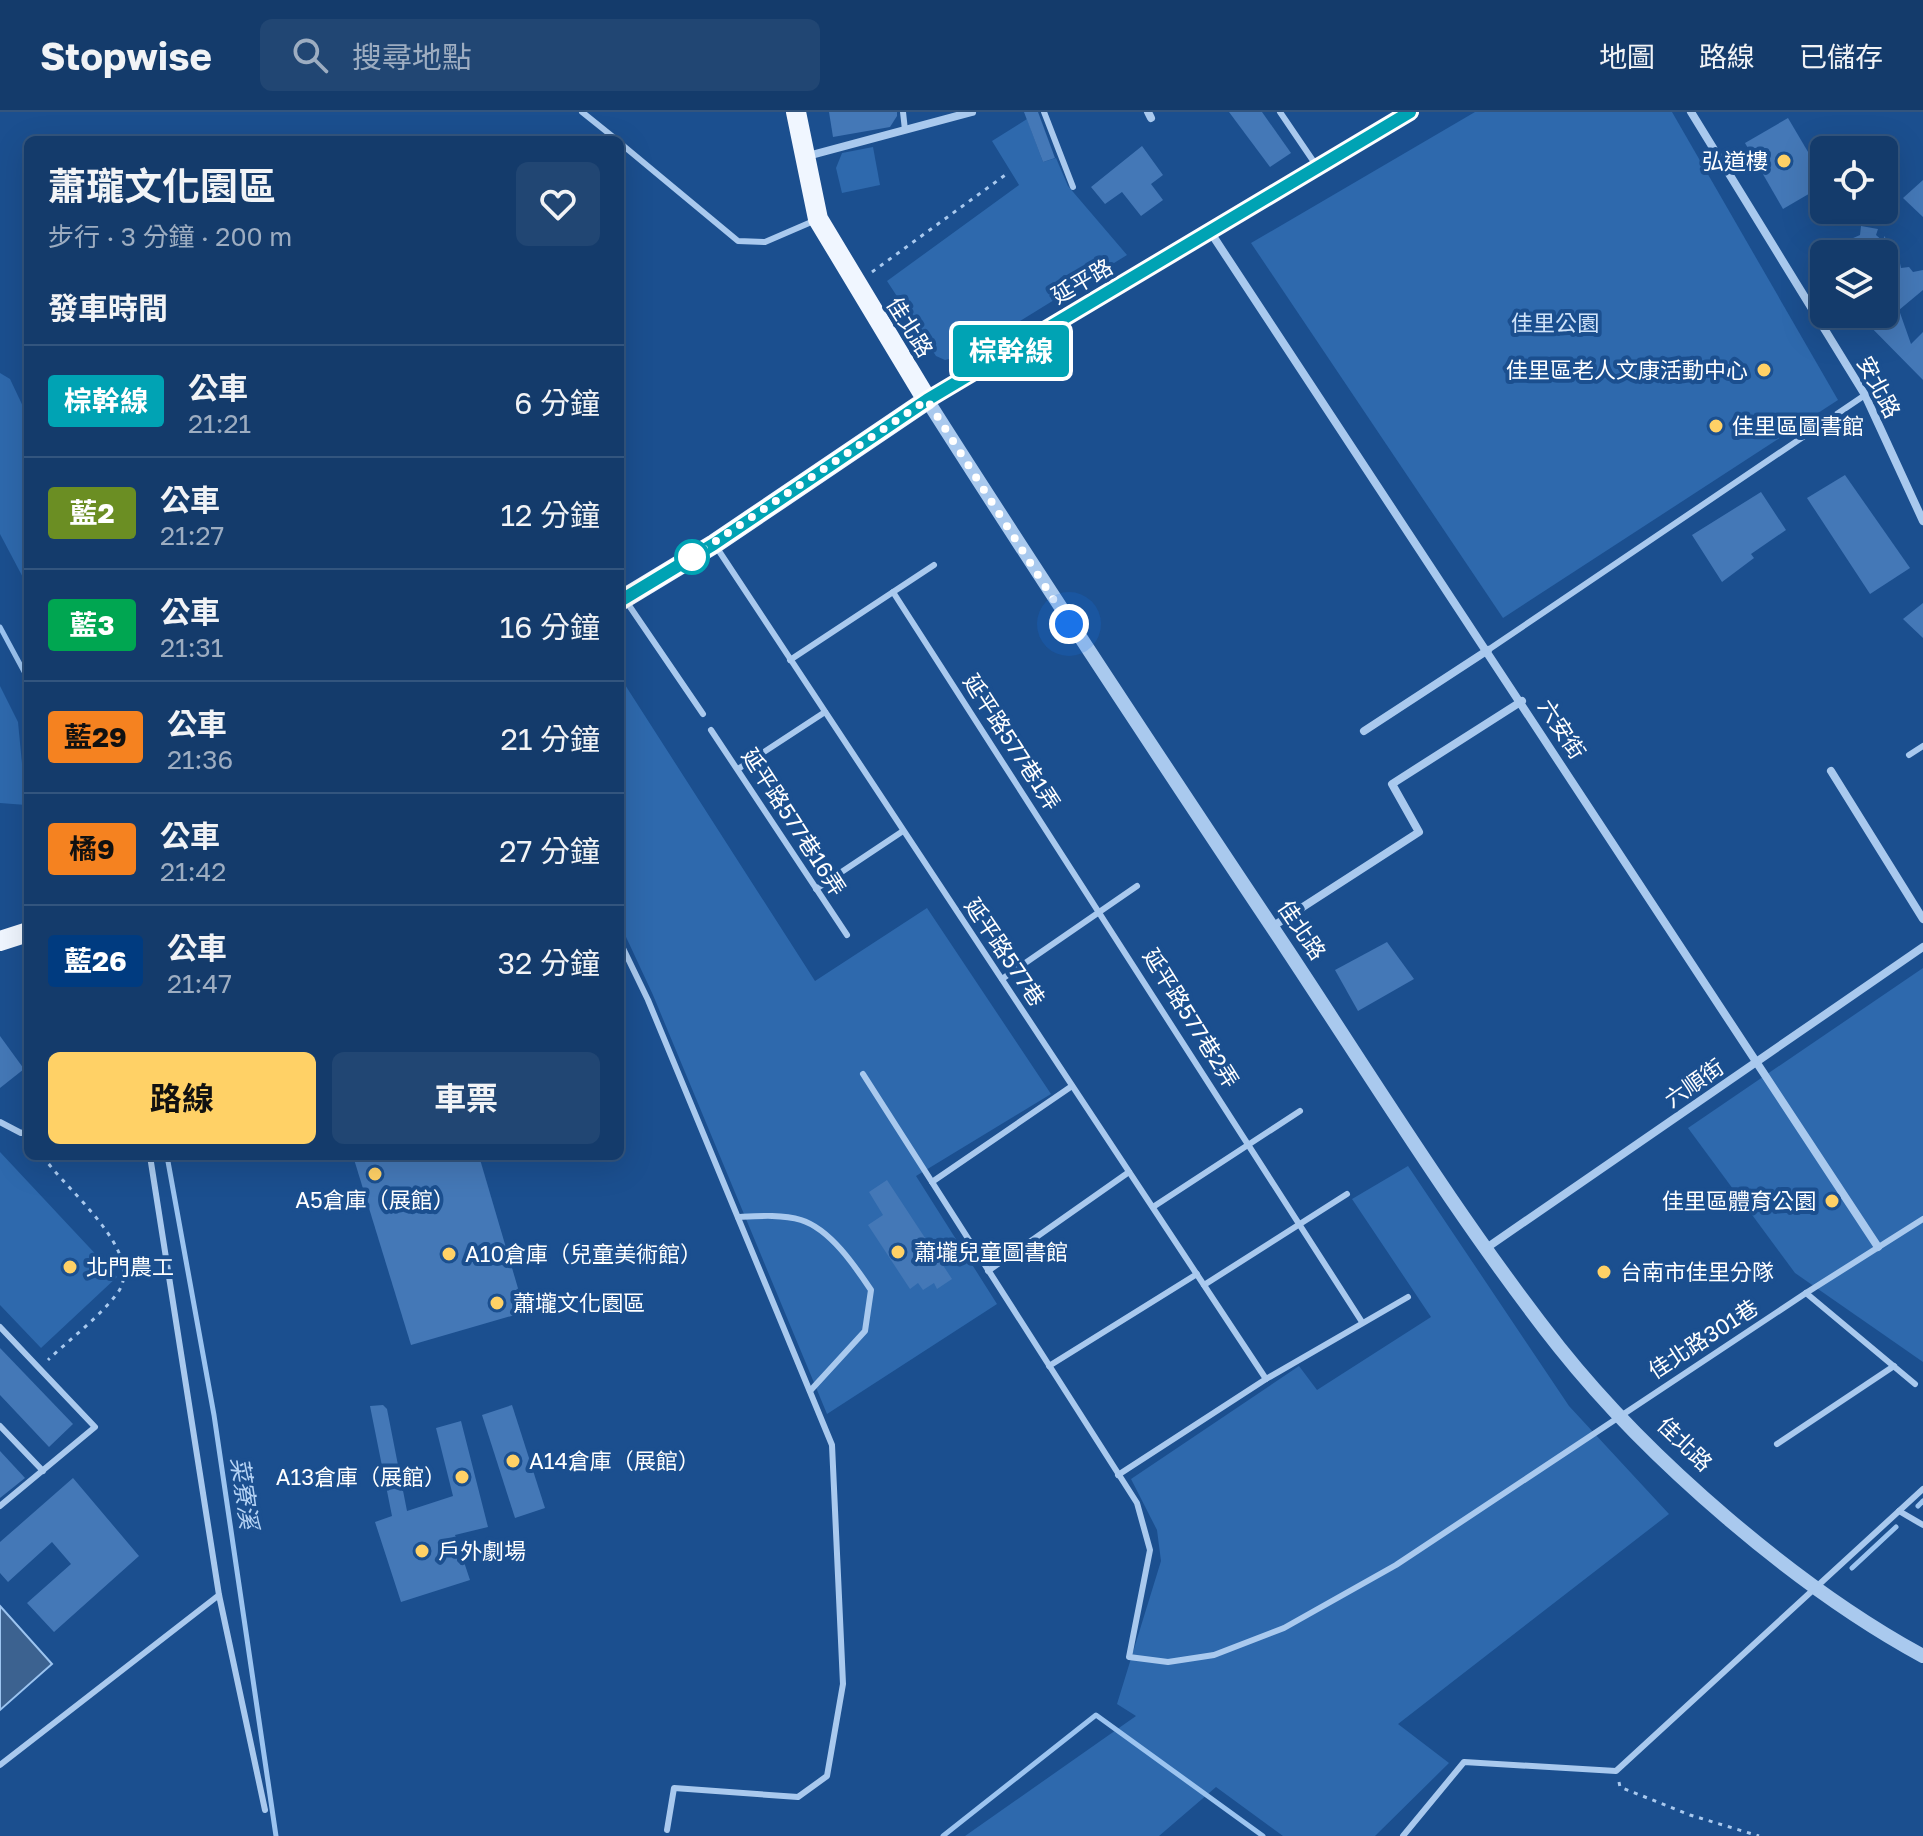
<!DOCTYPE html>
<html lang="zh-TW">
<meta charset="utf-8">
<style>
body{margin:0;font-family:"Golos Text","Noto Sans TC",sans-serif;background:#214673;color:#f1f3f6;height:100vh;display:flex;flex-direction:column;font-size:30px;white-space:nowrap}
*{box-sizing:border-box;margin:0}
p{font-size:26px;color:#9dadc1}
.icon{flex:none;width:44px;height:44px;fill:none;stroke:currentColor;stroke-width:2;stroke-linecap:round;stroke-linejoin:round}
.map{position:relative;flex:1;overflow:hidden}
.side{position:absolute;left:24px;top:24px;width:600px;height:1024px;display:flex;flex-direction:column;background:#143b6b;border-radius:12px;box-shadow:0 8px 32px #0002,0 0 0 2px #33557e}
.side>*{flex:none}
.badge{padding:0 16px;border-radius:6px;font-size:28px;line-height:52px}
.controls{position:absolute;left:1810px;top:24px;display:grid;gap:16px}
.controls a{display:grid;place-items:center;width:88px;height:88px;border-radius:12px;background:#143b6b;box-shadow:0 8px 32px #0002,0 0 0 2px #33557e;font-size:40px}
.you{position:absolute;width:40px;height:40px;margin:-20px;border:6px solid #fff;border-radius:50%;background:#1a73e8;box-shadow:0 0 0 12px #1a73e833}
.map>.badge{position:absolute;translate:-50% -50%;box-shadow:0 0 0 4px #fff}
h2{padding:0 24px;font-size:30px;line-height:72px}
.round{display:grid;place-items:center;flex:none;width:84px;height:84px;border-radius:12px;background:#214673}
.head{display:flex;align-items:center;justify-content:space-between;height:136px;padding:0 24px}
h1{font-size:38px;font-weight:700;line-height:60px}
.primary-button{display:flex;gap:16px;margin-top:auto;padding:16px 24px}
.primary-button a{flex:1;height:92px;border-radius:12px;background:#ffd166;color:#111;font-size:32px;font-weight:700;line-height:92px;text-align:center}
.primary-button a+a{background:#214673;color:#f1f3f6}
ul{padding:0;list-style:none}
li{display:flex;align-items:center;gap:24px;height:112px;padding:0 24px;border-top:2px solid #33557e}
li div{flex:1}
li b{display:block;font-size:30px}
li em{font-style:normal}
li .badge{min-width:88px;font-weight:700;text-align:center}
header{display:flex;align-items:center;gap:48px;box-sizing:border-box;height:112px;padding:0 40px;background:#143b6b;border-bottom:2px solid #33557e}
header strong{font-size:38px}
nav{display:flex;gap:44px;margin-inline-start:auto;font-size:28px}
.search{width:560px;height:72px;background:#214673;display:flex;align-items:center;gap:20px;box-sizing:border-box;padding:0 28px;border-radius:12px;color:#9dadc1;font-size:30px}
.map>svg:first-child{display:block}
</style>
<header>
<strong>Stopwise</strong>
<div class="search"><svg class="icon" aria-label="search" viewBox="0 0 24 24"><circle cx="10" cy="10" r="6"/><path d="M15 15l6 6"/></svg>搜尋地點</div>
<nav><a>地圖</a><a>路線</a><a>已儲存</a></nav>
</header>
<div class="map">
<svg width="1923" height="1724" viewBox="0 0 1923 1724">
<rect width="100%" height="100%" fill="#1b4f8f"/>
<g fill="#2e69ad">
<polygon points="1475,0 1672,0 1838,288 1503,506 1251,131"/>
<polygon points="1027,7 1043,50 1056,46 1068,74 1127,143 965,243 945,248 936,244 887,169 1019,73 992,29"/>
<polygon points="873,35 880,73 842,81 836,56 842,41"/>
<polygon points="0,261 10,267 28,305 28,475 0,422"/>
<polygon points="620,565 815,869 927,796 1051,982 916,1064 997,1192 827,1302 653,883 620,812"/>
<polygon points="0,574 18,610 26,693 0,691"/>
<polygon points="1923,856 1923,1250 1795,1161 1688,1016"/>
<polygon points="0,1040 117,1165 41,1236 0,1193"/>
<polygon points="1408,1054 1569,1294 1669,1402 1398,1612 1449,1651 1375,1724 1283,1724 1216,1675 1159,1724 965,1724 1136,1604 1117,1592 1161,1449 1157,1418 1131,1367 1299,1254 1317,1278 1431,1205 1352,1087"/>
</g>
<polygon fill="#3c6290" stroke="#9cc4f0" stroke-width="2" points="0,1494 52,1552 0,1598"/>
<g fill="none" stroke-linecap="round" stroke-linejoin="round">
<g stroke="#9cc4f0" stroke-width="5">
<polyline points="0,515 28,567"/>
<polyline points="167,1044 214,1303 276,1724"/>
<polyline points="1918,1394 1923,1389"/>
<polyline points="1852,1456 1896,1415"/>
<polyline points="943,1724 1096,1603 1263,1724"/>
</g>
</g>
<g fill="#4478b7">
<polygon points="829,0 897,0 897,4 890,15 833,25"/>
<polygon points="1024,0 1038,0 1055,46 1043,50"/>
<polygon points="1229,0 1262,0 1291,41 1270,55"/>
<polygon points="1788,6 1824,67 1824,73 1783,97 1745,31"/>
<polygon points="1142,34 1163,63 1151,72 1163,88 1141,104 1122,80 1105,92 1091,75"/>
<polygon points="1923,68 1923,105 1903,86"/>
<polygon points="1861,114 1878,117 1876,123 1884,130 1884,124 1898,142 1901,156 1909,155 1913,160 1923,158 1923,178 1899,198 1911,232 1923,220 1923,268 1858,202 1884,202 1884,142 1817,142 1860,123"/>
<polygon points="1845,363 1910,456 1870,482 1807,386"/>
<polygon points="1761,380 1786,418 1751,442 1754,446 1722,470 1692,423"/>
<polygon points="1923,491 1923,526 1903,507"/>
<polygon points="1387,830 1414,867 1358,899 1335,858"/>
<polygon points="0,924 24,957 0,976"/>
<polygon points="353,1044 479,1044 525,1200 411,1233"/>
<polygon points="887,1068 952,1167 937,1177 934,1171 923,1178 918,1171 910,1177 868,1113 883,1103 869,1080"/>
<polygon points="0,1236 73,1312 49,1335 0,1283"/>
<polygon points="383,1293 387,1297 407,1399 453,1384 436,1316 461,1309 488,1415 455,1423 470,1468 401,1490 375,1410 392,1404 370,1294"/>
<polygon points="512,1293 545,1396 515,1406 482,1303"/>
<polygon points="0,1339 25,1366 0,1386"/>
<polygon points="73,1366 139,1444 54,1520 27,1491 71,1452 52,1430 8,1470 0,1461 0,1430"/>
</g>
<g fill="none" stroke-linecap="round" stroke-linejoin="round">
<g stroke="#a9c9ee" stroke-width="3" stroke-dasharray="4 6" stroke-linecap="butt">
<polyline points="872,160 1008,61"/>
<path d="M43 1044C63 1076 150 1142 116 1183 97 1207 70 1227 48 1248"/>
<polyline points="1619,1670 1620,1675 1690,1703 1759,1724"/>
</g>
<g stroke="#a9c9ee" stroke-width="6">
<polyline points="582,0 617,28"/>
<polyline points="903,0 905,18"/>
<polyline points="1044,0 1073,75"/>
<polyline points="1280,0 1318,56"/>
<polyline points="620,31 738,129 765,130 816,108"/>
<polyline points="717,436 1266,1267"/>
<polyline points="893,480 1362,1210"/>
<polyline points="626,489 703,602"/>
<polyline points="1488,538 1865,283"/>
<polyline points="790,548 934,453"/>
<polyline points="711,618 847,823"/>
<polyline points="1909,643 1923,634"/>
<polyline points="738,657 825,600"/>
<polyline points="816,777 903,719"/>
<polyline points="620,830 648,888 832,1333 843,1572 827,1664 798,1685 674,1676 667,1718"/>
<polyline points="1002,867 1137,774"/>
<polyline points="863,962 1137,1391 1150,1438 1129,1545 1168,1550 1214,1543 1284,1516 1396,1453 1806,1181 1923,1107"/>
<polyline points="0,1010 21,1021 28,1019"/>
<polyline points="150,1044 219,1483 265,1698"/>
<polyline points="932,1070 1072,974"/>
<polyline points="1153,1095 1300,999"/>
<path d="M738 1105C757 1104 782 1102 801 1108 830 1117 855 1154 871 1178L865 1219 810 1279"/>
<polyline points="988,1159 1129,1060"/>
<polyline points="1204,1173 1347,1082"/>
<polyline points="1806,1181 1915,1272"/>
<polyline points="0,1215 95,1315 0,1394"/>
<polyline points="1049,1254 1197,1162"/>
<polyline points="0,1314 43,1359"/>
<polyline points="1777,1332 1894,1254"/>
<polyline points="1118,1363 1266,1267 1408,1185"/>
<polyline points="1899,1399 1923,1413"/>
<polyline points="0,1653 219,1483"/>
<polyline points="1403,1724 1464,1650 1616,1659 1923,1377"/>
</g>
<g stroke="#a9c9ee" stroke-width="8">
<polyline points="1148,0 1151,6"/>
<polyline points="1691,0 1865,283 1923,409"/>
<polyline points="804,45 972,0"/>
<polyline points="1211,121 1878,1135"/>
<polyline points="927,288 1410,0"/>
<polyline points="1364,619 1488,538"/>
<polyline points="1831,659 1923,807"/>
<polyline points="1272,815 1419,720 1392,672 1522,589"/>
<polyline points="1485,1137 1923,835"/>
</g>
<path stroke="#a9c9ee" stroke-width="14" d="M927 288C1045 474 1166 656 1288 839 1376 972 1460 1109 1559 1235 1649 1348 1796 1475 1923 1544"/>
<g stroke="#f0f6ff" stroke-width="20">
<polyline points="620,489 714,432 927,288 818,107 796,0"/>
<polyline points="0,829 28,820"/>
</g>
</g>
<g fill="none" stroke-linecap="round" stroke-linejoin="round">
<defs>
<polyline id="line" points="620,489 714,432 927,288 1410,0"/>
</defs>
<use href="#line" stroke="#fff" stroke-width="18"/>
<use href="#line" stroke="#00a3b4" stroke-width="12"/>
<polyline stroke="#fff" stroke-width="8" stroke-dasharray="0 14.4" points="692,445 927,288 1069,512"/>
</g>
<g fill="#ffd166" stroke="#1b4f8f" stroke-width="3">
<circle cx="1784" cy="49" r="8"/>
<circle cx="1764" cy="258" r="8"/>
<circle cx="1716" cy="314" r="8"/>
<circle cx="375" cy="1062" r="8"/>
<circle cx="1832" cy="1089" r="8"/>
<circle cx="898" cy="1140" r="8"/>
<circle cx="449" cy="1142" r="8"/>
<circle cx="70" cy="1155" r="8"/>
<circle cx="1604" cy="1160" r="8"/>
<circle cx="497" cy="1191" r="8"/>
<circle cx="513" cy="1349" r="8"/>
<circle cx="462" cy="1365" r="8"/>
<circle cx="422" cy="1439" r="8"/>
</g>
<circle fill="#fff" stroke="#00a3b4" stroke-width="4" cx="692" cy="445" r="16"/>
<g text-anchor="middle" stroke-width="8" stroke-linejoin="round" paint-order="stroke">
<g font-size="22" fill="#fff" stroke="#1b4f8f" text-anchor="start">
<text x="1768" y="57" text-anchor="end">弘道樓</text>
<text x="1748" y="266" text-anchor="end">佳里區老人文康活動中心</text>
<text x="1732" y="322">佳里區圖書館</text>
<text x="375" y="1096" text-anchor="middle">A5倉庫（展館）</text>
<text x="1816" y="1097" text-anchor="end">佳里區體育公園</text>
<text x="914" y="1148">蕭壠兒童圖書館</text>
<text x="465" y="1150">A10倉庫（兒童美術館）</text>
<text x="86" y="1163">北門農工</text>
<text x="1620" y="1168">台南市佳里分隊</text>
<text x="513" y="1199">蕭壠文化園區</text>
<text x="529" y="1357">A14倉庫（展館）</text>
<text x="446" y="1373" text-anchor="end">A13倉庫（展館）</text>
<text x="438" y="1447">戶外劇場</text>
</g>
<g font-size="22" fill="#fff" stroke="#1b4f8f">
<text transform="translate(1082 169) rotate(-30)" y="8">延平路</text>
<text transform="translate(910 215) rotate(58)" y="8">佳北路</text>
<text transform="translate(1879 275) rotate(62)" y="8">安北路</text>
<text transform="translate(1562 617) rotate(57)" y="8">六安街</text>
<text transform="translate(1012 630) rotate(57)" y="8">延平路577巷1弄</text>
<text transform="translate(794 710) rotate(57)" y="8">延平路577巷16弄</text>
<text transform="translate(1302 818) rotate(56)" y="8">佳北路</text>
<text transform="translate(1005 840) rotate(56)" y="8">延平路577巷</text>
<text transform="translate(1191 906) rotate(58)" y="8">延平路577巷2弄</text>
<text transform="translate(1694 971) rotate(-35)" y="8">六順街</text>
<text transform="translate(1703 1227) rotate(-33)" y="8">佳北路301巷</text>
<text transform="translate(1685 1332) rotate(44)" y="8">佳北路</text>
</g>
<g font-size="22" fill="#cfe3fa" stroke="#1b4f8f">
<text x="1555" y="219">佳里公園</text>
</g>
<g font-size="24" font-style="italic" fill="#b5d3f5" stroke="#1b4f8f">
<text transform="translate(244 1381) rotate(82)" y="8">菜寮溪</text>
</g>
</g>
</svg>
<div class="controls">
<a><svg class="icon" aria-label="locate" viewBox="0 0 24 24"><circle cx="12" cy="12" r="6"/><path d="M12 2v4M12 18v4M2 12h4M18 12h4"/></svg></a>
<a><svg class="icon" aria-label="layers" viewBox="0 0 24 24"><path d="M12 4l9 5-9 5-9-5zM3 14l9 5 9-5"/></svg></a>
</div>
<div class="you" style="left:1069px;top:512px"></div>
<b class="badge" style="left:1011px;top:239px;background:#00a3b4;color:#fff">棕幹線</b>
<section class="side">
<div class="head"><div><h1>蕭瓏文化園區</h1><p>步行 · 3 分鐘 · 200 m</p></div><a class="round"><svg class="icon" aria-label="heart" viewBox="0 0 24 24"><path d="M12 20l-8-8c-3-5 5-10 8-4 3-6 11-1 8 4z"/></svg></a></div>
<h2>發車時間</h2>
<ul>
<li><span class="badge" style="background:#00a3b4;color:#fff">棕幹線</span><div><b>公車</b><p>21:21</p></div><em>6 分鐘</em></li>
<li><span class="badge" style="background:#6b8e23;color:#fff">藍2</span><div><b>公車</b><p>21:27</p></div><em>12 分鐘</em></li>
<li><span class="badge" style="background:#00a651;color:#fff">藍3</span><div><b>公車</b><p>21:31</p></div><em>16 分鐘</em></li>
<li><span class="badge" style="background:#f58220;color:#111">藍29</span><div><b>公車</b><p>21:36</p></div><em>21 分鐘</em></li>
<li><span class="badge" style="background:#f58220;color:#111">橘9</span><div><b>公車</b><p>21:42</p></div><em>27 分鐘</em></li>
<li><span class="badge" style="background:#003b80;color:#fff">藍26</span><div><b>公車</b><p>21:47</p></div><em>32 分鐘</em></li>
</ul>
<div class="primary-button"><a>路線</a><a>車票</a></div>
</section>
</div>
